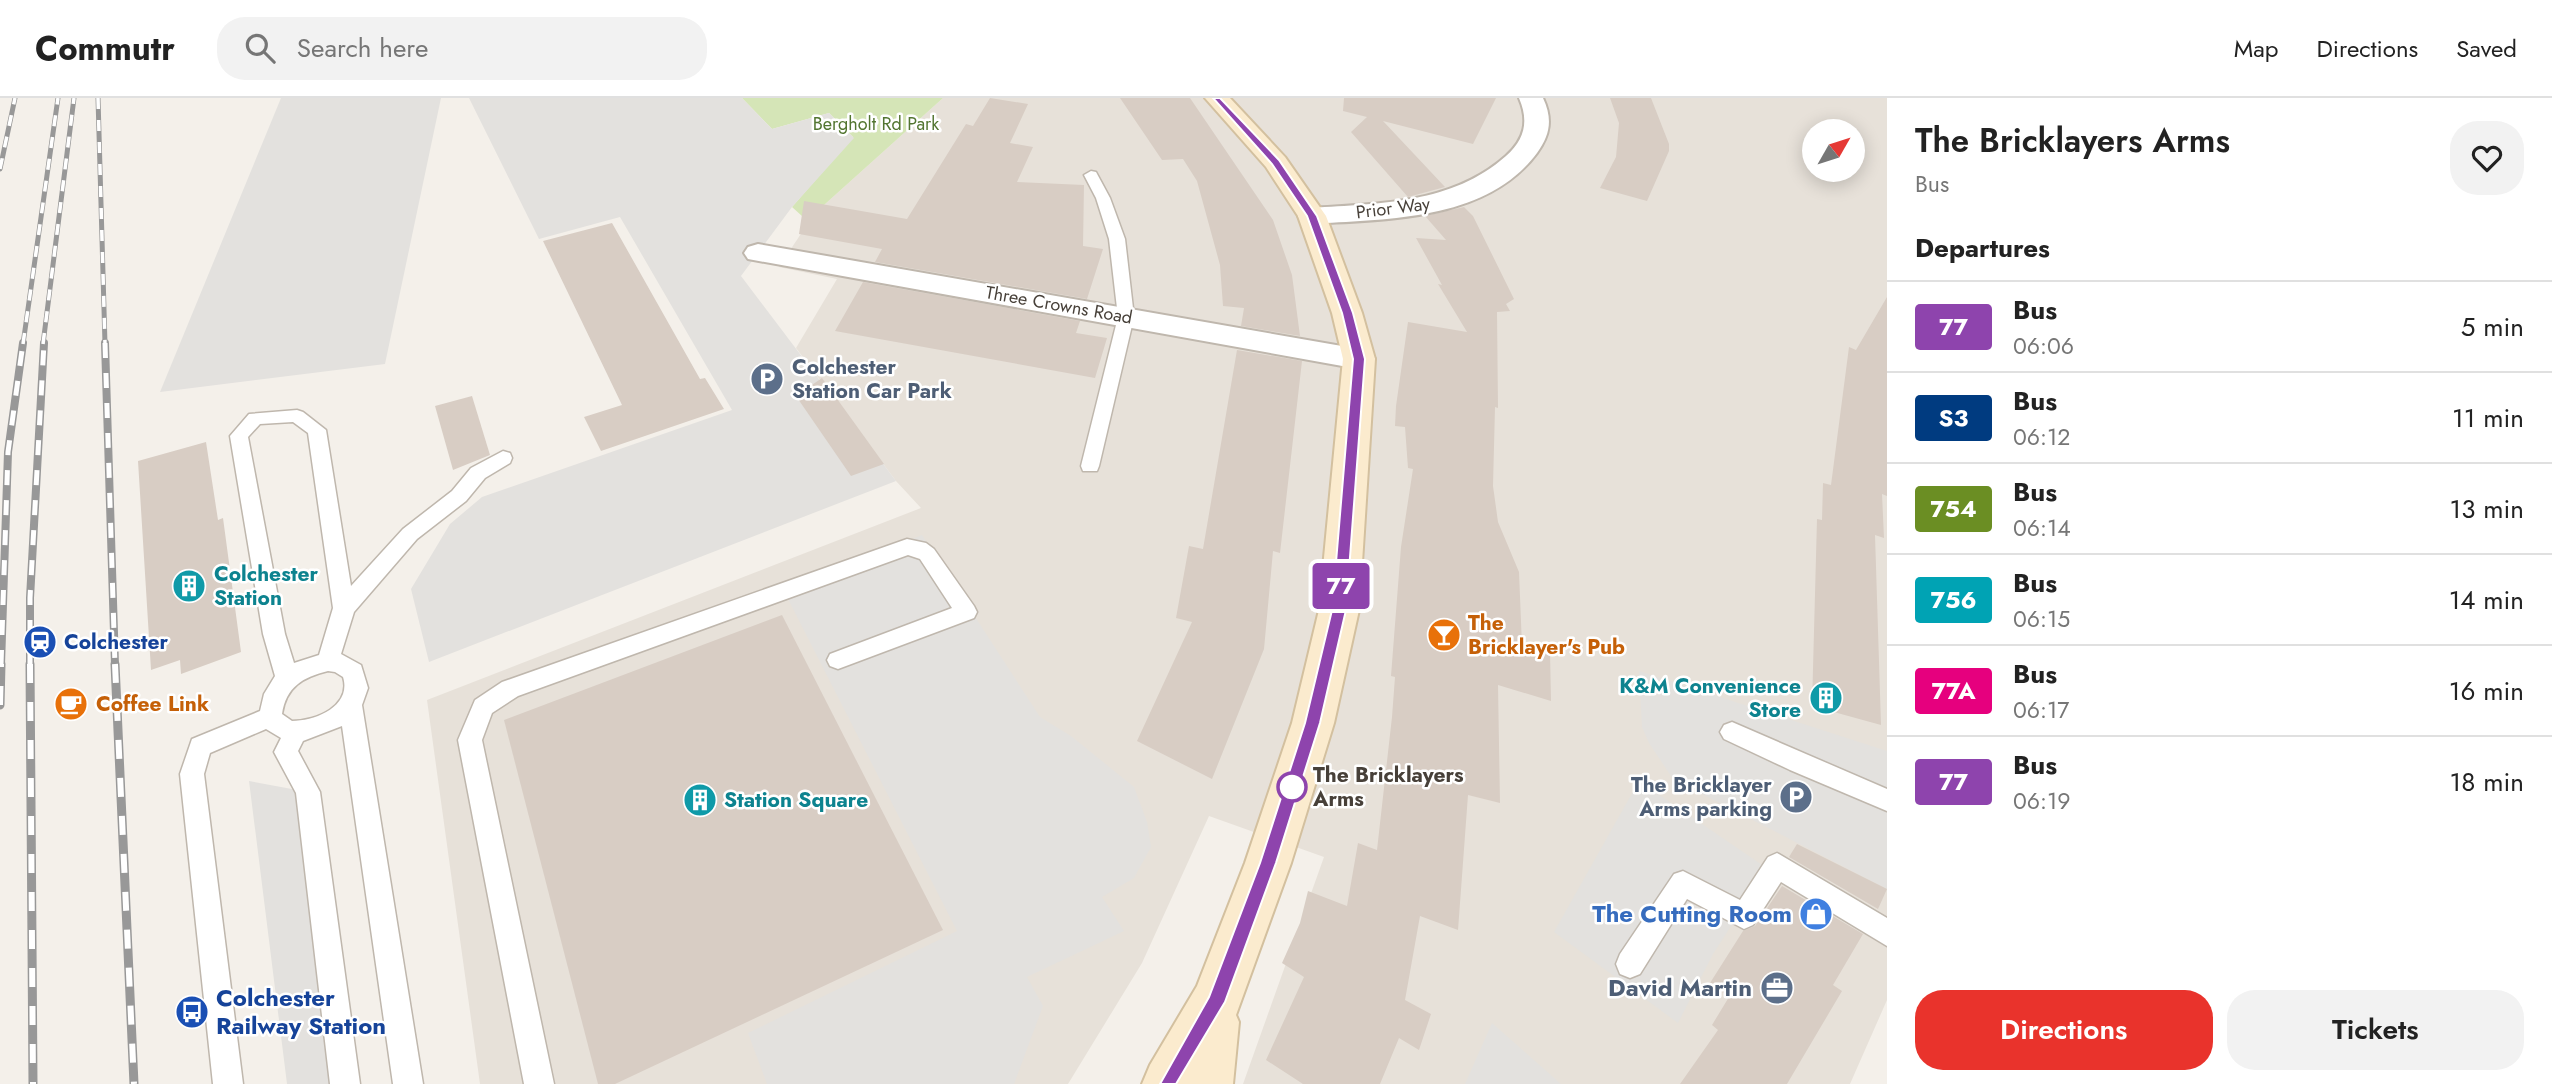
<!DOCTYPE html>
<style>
body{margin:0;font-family:Jost,sans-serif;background:#f2f2f2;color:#222;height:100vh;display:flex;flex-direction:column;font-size:26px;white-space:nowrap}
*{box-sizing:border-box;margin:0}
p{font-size:23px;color:#767676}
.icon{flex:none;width:38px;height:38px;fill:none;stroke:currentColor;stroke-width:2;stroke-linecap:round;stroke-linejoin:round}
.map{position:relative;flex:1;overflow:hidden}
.panel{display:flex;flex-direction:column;background:#fff;width:665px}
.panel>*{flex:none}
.badge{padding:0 14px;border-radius:5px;font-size:24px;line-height:46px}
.needle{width:46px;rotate:51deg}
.fabs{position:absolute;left:1802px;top:21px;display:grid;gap:14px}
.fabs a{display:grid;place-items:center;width:63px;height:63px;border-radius:50%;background:#fff;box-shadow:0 4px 18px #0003;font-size:35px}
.map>.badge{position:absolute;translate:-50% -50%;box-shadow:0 0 0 4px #fff}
h2{padding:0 28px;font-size:26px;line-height:63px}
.round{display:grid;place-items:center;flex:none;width:74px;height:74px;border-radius:28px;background:#f2f2f2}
.overview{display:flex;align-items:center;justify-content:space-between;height:119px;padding:0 28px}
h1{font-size:33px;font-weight:600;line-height:52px}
.cta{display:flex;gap:14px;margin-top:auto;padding:14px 28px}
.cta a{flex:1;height:80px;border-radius:28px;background:#e9332c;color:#fff;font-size:28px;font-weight:600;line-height:80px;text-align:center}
.cta a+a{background:#f2f2f2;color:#222}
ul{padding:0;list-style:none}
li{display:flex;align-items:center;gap:21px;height:91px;padding:0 28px;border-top:2px solid #e0e0e0}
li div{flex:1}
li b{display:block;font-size:26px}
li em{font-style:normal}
li .badge{min-width:77px;font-weight:700;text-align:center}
header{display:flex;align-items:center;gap:42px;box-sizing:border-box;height:98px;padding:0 35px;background:#fff;border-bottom:2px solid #e0e0e0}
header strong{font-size:33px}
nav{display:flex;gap:38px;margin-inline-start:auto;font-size:24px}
.search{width:490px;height:63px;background:#f2f2f2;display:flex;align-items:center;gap:18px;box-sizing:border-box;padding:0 24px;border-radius:28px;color:#767676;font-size:26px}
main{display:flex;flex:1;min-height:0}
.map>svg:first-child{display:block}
</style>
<header>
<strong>Commutr</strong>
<div class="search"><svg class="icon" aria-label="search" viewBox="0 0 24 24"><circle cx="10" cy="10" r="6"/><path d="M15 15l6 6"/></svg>Search here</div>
<nav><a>Map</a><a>Directions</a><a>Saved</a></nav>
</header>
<main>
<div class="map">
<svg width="1887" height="986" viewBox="0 0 1887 986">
<rect width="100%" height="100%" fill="#f4f0ea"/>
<path fill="#e7e1d9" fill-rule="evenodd" d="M943 0H1887V902L1850 986H1243L1324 759 1209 718 1142 865 1068 986H480L427 602 921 410 896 383 796 250 837 181 779 169 814 116ZM1815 33H1853V72H1815Z"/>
<polygon fill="#d5e5b7" points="742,0 943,0 814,116 802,118 792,109 853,39 829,15 772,31"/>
<g fill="#e3e1de">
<polygon points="281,0 441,0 385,266 160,294"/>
<polygon points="469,0 742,0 772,31 829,15 854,40 792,109 741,178 896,383 429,564 411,491 450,426 482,399 732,312 620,119 539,141"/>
<polygon points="922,437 1040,619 1071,638 1134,689 1147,724 1151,749 1134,780 1102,799 1124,833 1027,879 1043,908 1014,986 767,986 748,935 957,833 784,493"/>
<polygon points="1639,573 1887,653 1887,791 1673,681 1649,645 1642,629"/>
<polygon points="249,683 308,694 345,986 287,986"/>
<polygon points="1639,683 1768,771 1713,856 1678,925 1554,834"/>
<polygon points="1492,925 1561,986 1465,986"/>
</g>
<g fill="#d8cdc4">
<polygon points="990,0 1028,6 1010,45 1033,49 1017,84 1084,87 1083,148 1103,151 1087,201 875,164 882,151 799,136 804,103 907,121 966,26 973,28"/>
<polygon points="1120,0 1190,0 1273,122 1292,177 1300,238 1241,228 1244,210 1223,208 1220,167 1197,83 1183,61 1162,62"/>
<polygon points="1344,0 1496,0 1473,46 1383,23 1445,89 1408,99 1351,34 1367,19 1343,13"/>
<polygon points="1610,0 1651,0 1669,46 1669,53 1647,103 1600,90 1616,59 1619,25"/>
<polygon points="1464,109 1473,118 1514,201 1506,206 1510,213 1497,214 1498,310 1495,309 1493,388 1498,424 1519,474 1522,548 1550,554 1551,603 1498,587 1500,705 1468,697 1458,832 1420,818 1405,902 1431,916 1419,952 1399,940 1380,986 1303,986 1266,962 1304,879 1282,865 1300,825 1308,793 1347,808 1358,745 1377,752 1392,619 1395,579 1391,578 1401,449 1413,371 1408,370 1405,329 1395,328 1396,308 1408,224 1467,234 1438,186 1442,187 1416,140 1446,142 1425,118"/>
<polygon points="612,125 700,281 705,280 724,311 601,353 584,319 622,307 543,143"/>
<polygon points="863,184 1080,223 1076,235 1107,240 1095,280 835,233"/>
<polygon points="1887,199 1887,398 1882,396 1884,440 1875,437 1881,627 1812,608 1817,421 1822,422 1823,385 1831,387 1849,249 1856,252"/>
<polygon points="1237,252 1302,263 1280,455 1273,453 1264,551 1212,681 1137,643 1192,524 1176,520 1189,448 1203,451"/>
<polygon points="822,280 884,366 851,378 796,298"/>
<polygon points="472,298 490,357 453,372 435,308"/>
<polygon points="206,344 218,422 223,420 241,554 181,576 180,562 151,572 138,363"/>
<polygon points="782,517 943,832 615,986 598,986 504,622"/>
<polygon points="1797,746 1887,791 1878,811 1789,759"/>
<polygon points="1782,788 1863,836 1833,887 1842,893 1787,986 1680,986 1718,932 1712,927 1729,899 1710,885 1743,833 1755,828"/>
</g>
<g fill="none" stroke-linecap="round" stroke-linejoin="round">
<defs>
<g id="service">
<polygon points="1091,73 1096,74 1110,100 1125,141 1134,219 1099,368 1097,373 1083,373 1081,368 1118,219 1109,141 1096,100 1084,77"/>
<path d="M297 312 303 314 326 332 351 488 403 431 452 393 471 370 503 353 510 355 512 360 510 365 485 380 466 403 417 441 354 514 341 556 361 567 368 590 362 607 423 986H393L342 628 303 643 298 653 320 694 360 986H330L296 695 274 654 281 640 266 631 210 655 204 676 243 986H213L180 676 192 641 260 613 264 596 275 578 263 536 230 338 249 316ZM293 324 308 335 333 510 319 557 294 565 285 536 248 339 260 326ZM328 573 335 574 343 579C352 608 316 623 292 623L282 616C286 589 303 579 328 573Z"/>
<polygon points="907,441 926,445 934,451 974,508 977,514 974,520 838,571 830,568 827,562 830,556 952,510 920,461 908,457 518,598 492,615 482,642 554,986 524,986 458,642 475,602 502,584"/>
<polygon points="1732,624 1887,691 1887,713 1790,672 1724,641 1720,634 1724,627"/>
<polygon points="1777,755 1887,820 1887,848 1781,784 1753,827 1744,831 1687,801 1640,876 1630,880 1620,876 1616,866 1620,856 1674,776 1683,773 1740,802 1768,759"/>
</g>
<g id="minor">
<path d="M1519 0H1543C1553 21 1550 37 1537 55 1487 123 1387 121 1312 126L1302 124 1298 118 1302 112 1312 110C1381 105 1452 106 1506 58 1525 41 1529 23 1519 0Z"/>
<polygon points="758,146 1359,251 1370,254 1375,261 1370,268 1359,271 748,161 744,155 748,149"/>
</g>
<polygon id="secondary" points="1205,0 1230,0 1285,59 1326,118 1362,215 1375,261 1359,512 1334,625 1291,765 1236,917 1239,924 1233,986 1142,986 1150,967 1197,888 1245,765 1292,625 1319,512 1343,261 1332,215 1298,118 1266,69"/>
</defs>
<use href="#service" stroke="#bfb7ad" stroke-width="3"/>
<use href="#minor" stroke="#bfb7ad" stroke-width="4"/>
<use href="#secondary" stroke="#d3c09f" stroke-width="4"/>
<use href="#service" fill="#fff" fill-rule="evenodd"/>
<use href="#minor" fill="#fff" fill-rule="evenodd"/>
<use href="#secondary" fill="#fbebce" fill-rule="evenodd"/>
<defs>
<g id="rail-far2">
<polyline points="98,0 105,246"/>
<polyline points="0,71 15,0"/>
<polyline points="23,246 58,0"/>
<polyline points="43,246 74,0"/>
</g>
<g id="rail-far1">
<polyline points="105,245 115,567"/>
<polyline points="1,567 8,354 23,245"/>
<polyline points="30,567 30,500 44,245"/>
</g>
<g id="rail">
<polyline points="30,566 33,986"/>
<polyline points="115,566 134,986"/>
<polyline points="0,607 1,566"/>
</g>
</defs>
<use href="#rail-far2" stroke="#989898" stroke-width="5"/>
<use href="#rail-far1" stroke="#989898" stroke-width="8"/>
<use href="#rail" stroke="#989898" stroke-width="9"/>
<use href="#rail-far2" stroke="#fff" stroke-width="3.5" stroke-dasharray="11" stroke-linecap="butt"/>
<use href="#rail-far1" stroke="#fff" stroke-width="5" stroke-dasharray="15" stroke-linecap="butt"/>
<use href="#rail" stroke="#fff" stroke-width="6" stroke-dasharray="19" stroke-linecap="butt"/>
</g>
<polygon fill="#8e44ad" stroke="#fff" stroke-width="2" points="1213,0 1220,0 1279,62 1317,118 1353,215 1365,261 1346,512 1320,625 1276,765 1225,904 1176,986 1160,986 1209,899 1260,765 1305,625 1332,512 1353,261 1342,215 1307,118 1272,66"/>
<defs>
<symbol id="parking-disc" viewBox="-11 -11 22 22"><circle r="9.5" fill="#5c6f8a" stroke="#fff"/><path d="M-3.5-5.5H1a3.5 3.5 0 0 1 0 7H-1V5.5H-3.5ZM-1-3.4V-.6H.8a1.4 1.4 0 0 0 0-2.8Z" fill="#fff"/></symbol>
<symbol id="building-disc" viewBox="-11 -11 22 22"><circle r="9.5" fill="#0f9aa8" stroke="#fff"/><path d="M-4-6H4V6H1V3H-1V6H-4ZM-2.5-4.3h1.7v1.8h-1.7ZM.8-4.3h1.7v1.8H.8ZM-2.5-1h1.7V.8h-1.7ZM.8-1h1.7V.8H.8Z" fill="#fff"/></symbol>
<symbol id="bar-disc" viewBox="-11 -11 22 22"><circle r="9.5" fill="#e8710a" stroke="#fff"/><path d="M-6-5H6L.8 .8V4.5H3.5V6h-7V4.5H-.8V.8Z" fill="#fff"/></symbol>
<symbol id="station-disc" viewBox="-11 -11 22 22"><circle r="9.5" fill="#1a4fb4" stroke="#fff"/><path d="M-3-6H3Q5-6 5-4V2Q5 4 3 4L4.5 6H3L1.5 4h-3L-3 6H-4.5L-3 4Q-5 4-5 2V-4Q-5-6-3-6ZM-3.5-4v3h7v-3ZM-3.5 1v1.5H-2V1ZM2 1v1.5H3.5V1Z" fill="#fff"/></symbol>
<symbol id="cafe-disc" viewBox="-11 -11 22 22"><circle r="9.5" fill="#e8710a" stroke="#fff"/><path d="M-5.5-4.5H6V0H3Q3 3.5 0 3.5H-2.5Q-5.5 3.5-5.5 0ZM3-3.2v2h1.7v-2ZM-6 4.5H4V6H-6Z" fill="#fff"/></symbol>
<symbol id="shop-disc" viewBox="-11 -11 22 22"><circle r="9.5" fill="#3f7fe0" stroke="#fff"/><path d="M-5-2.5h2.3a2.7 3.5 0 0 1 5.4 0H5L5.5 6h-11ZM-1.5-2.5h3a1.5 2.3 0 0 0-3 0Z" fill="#fff"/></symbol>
<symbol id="office-disc" viewBox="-11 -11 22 22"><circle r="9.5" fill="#5c6f8a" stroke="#fff"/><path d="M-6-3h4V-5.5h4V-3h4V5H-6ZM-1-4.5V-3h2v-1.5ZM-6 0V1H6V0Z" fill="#fff"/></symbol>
<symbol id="bus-disc" viewBox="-11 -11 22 22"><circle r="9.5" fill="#1a4fb4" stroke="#fff"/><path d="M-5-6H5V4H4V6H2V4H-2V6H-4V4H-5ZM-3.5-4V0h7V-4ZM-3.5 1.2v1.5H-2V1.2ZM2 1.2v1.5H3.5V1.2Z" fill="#fff"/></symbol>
</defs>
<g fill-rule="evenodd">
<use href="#parking-disc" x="748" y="262" width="38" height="38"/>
<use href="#building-disc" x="170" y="469" width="38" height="38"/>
<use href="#bar-disc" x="1425" y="518" width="38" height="38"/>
<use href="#station-disc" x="21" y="525" width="38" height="38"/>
<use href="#building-disc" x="1807" y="581" width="38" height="38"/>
<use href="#cafe-disc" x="52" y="587" width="38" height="38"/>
<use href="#parking-disc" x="1777" y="680" width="38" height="38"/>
<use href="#building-disc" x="681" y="683" width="38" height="38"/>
<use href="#shop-disc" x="1797" y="797" width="38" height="38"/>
<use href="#office-disc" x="1758" y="871" width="38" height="38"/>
<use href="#bus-disc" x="173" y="895" width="38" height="38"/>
</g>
<circle fill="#fff" stroke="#8e44ad" stroke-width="3.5" cx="1292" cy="689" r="14"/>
<g text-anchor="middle" stroke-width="5" stroke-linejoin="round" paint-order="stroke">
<g font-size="18" fill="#527530" stroke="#fff">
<text x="876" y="32">Bergholt Rd Park</text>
</g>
<g font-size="18" fill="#474039" stroke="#fff">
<text transform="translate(1393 110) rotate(-7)" y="6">Prior Way</text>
<text transform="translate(1059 207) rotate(10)" y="6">Three Crowns Road</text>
</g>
<g font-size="21" font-weight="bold" fill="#4e5e75" stroke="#fff" text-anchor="start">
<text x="792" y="276">Colchester<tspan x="792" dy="24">Station Car Park</tspan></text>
<text x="1772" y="694" text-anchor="end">The Bricklayer<tspan x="1772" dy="24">Arms parking</tspan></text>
</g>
<g font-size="21" font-weight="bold" fill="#0d838f" stroke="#fff" text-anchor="start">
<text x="214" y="483">Colchester<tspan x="214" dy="24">Station</tspan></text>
<text x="1801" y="595" text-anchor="end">K&amp;M Convenience<tspan x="1801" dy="24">Store</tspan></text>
<text x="724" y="709">Station Square</text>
</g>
<g font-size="21" font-weight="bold" fill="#c56008" stroke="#fff" text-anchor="start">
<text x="1468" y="532">The<tspan x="1468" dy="24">Bricklayer's Pub</tspan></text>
<text x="96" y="613">Coffee Link</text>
</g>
<g font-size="21" font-weight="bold" fill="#164399" stroke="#fff" text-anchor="start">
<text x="64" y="551">Colchester</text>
</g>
<g font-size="21" font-weight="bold" fill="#474039" stroke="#fff" text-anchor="start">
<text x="1313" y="684">The Bricklayers<tspan x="1313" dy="24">Arms</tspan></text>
</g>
<g font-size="24" font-weight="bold" fill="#366cbe" stroke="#fff" text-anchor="end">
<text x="1792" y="824">The Cutting Room</text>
</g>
<g font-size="24" font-weight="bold" fill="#4e5e75" stroke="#fff" text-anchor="end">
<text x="1752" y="898">David Martin</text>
</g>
<g font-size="24" font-weight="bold" fill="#164399" stroke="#fff" text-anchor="start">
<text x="216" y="908">Colchester<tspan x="216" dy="28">Railway Station</tspan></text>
</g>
</g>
</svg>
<div class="fabs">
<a><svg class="needle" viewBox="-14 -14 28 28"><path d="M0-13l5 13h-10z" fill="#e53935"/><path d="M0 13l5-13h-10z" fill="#767676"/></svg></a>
</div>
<b class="badge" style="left:1341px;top:488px;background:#8e44ad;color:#fff">77</b>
</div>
<section class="panel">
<div class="overview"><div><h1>The Bricklayers Arms</h1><p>Bus</p></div><a class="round"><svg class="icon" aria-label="heart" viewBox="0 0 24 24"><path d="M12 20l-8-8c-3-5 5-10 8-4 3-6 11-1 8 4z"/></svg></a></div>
<h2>Departures</h2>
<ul>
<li><span class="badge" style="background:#8e44ad;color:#fff">77</span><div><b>Bus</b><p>06:06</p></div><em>5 min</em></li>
<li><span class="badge" style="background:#003b80;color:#fff">S3</span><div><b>Bus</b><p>06:12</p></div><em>11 min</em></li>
<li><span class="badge" style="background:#6b8e23;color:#fff">754</span><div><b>Bus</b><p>06:14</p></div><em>13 min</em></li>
<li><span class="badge" style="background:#00a3b4;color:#fff">756</span><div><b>Bus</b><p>06:15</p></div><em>14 min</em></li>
<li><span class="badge" style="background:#e6007e;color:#fff">77A</span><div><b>Bus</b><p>06:17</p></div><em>16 min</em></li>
<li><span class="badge" style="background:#8e44ad;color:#fff">77</span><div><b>Bus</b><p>06:19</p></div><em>18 min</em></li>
</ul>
<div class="cta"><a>Directions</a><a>Tickets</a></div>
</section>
</main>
